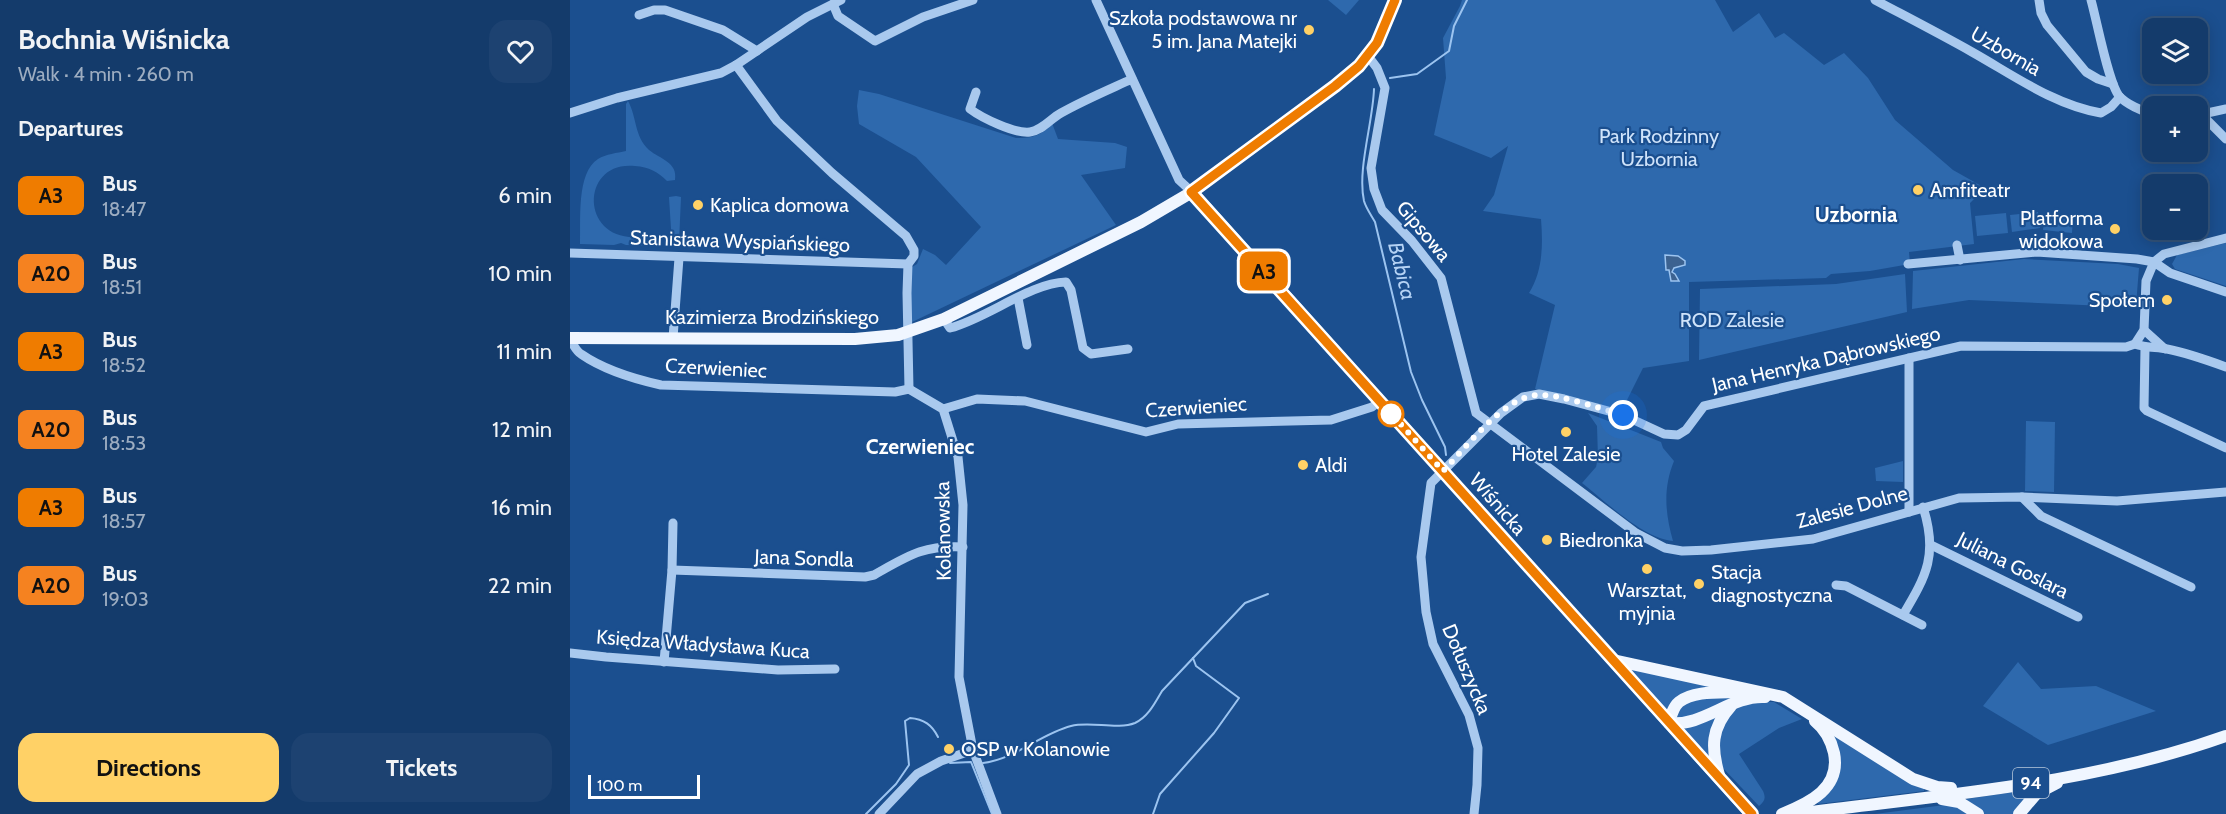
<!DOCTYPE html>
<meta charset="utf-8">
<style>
body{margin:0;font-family:Cabin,sans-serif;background:#1d4271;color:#f1f3f6;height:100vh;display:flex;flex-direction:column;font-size:22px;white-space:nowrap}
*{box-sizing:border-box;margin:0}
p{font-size:20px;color:#9dadc1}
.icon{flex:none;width:33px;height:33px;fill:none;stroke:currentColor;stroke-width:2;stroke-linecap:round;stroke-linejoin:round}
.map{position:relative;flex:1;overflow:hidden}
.panel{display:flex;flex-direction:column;background:#143b6b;width:570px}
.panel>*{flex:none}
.badge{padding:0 12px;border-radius:9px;font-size:21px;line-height:39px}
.controls{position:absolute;left:1572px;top:18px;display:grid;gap:12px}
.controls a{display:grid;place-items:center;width:66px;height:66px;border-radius:12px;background:#143b6b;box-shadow:0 3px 15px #0003,0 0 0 2px #33557e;font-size:30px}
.scale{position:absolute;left:18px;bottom:15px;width:112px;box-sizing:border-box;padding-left:6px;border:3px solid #fff;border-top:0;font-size:16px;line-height:21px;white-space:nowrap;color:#fff;-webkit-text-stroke:4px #1b4f8f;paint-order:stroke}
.you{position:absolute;width:30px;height:30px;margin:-15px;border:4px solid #fff;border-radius:50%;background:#1a73e8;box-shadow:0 0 0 9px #1a73e833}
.map>.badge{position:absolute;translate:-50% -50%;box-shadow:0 0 0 3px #fff}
h2{padding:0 18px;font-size:22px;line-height:54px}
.round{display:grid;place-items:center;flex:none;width:63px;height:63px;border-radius:18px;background:#1d4271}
.head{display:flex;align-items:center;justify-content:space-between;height:102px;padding:0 18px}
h1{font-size:28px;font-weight:700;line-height:45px}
.action{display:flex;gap:12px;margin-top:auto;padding:12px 18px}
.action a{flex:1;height:69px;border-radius:18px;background:#ffd166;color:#111;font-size:24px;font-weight:700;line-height:69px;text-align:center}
.action a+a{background:#1d4271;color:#f1f3f6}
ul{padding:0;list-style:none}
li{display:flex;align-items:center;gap:18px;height:78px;padding:0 18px}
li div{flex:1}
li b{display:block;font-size:22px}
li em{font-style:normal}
li .badge{min-width:66px;font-weight:700;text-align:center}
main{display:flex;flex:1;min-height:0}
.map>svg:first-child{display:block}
</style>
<main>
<section class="panel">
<div class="head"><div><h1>Bochnia Wiśnicka</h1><p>Walk · 4 min · 260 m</p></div><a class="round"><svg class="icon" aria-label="heart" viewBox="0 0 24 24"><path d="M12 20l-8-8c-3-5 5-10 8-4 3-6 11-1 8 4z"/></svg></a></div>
<h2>Departures</h2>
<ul>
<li><span class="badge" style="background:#ef7c00;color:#111">A3</span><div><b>Bus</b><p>18:47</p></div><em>6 min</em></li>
<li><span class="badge" style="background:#f58220;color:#111">A20</span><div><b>Bus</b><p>18:51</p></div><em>10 min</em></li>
<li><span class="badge" style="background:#ef7c00;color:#111">A3</span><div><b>Bus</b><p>18:52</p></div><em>11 min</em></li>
<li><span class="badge" style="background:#f58220;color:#111">A20</span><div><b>Bus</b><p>18:53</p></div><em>12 min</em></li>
<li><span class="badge" style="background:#ef7c00;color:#111">A3</span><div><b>Bus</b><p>18:57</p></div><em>16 min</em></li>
<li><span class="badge" style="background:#f58220;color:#111">A20</span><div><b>Bus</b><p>19:03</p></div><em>22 min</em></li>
</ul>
<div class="action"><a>Directions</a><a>Tickets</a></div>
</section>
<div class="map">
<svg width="1656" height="814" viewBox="0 0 1656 814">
<rect width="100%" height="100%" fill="#1b4f8f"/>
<g fill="#2e69ad">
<polygon points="758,0 789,0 776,15"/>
<path d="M892 0H1145L1163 32 1189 13 1205 38 1214 33 1254 65 1274 53 1298 78 1325 120 1383 170 1415 188 1400 203 1404 244 1339 252 1340 264 1300 271 1261 274 1256 278 1119 282V361L1073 368 1052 410 965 389 985 305 959 293C973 271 973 244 971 219L913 211 924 195 938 146 921 158 864 135 876 78 873 38 890 6Z"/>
<path d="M289 90 309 94 446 138C463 138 471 136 482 123L488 139 545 143 557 147 555 168 511 175 546 225 340 323 342 267 347 264 353 249 365 255 376 265 411 227 346 157 289 124 287 106Z"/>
<path d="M58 101C67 117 64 136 79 150 90 159 108 162 105 180L97 181C88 172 79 167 65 166 11 160 9 239 66 237 70 237 75 235 80 235L85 240 88 246 56 245 51 243 44 245 10 244C11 221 6 173 28 159 36 154 47 153 56 151V104Z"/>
<polygon points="106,196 111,197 109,243 102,245 99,197"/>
<polygon points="1468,212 1470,228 1442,232 1440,215"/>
<polygon points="1436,213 1438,233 1407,236 1405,216"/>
<polygon points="1475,213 1503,216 1502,233 1473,230"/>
<polygon points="1656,243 1656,286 1605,269 1602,264 1607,255"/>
<polygon points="1454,259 1548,264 1569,268 1566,305 1535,306 1399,300 1342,309 1343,271"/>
<polygon points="1335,274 1337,312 1129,360 1130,289 1266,284"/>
<path d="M1018 413 1091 442 1093 448 1104 461C1093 488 1095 513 1103 541 1074 539 1035 501 1012 483L1026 467 1028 458 1027 426Z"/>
<polygon points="1456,421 1485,422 1484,492 1455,491"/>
<polygon points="1333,461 1333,482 1306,481 1305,468"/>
<polygon points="1448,662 1471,689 1526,686 1586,711 1478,745 1413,706"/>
<polygon points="1058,669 1159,689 1131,691 1098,713"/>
<polygon points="1171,696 1111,721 1105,716 1115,702 1129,699"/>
<path d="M1190 702H1204L1232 719 1209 728 1169 754 1193 791C1196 798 1195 801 1189 806L1151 766 1148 739 1160 713 1171 706Z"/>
<polygon points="1153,711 1139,756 1112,730"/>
<polygon points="1265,735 1354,788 1354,791 1248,804 1247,802 1257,795 1263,786 1262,737"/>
<polygon points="1466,789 1446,814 1412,814 1396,799"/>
<polygon points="1382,804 1401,814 1305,814"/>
</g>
<polygon fill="#3c6290" stroke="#9cc4f0" stroke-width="1.5" points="1095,255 1108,256 1115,261 1115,265 1104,268 1102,272 1105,274 1109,281 1101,281 1099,270 1096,270"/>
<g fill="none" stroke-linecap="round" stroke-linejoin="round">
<g stroke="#9cc4f0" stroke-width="2">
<polyline points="820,78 847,74 879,51 884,26 897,0"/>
<path d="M804 89C803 122 787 170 794 201 796 208 801 215 805 222L841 372 852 400 875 447 876 455"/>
<polyline points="380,763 401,762 422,814"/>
<path d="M413 763C446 759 470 734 501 726 521 721 547 730 565 723 578 717 585 703 592 691L675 603 698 594"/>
<path d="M296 814 326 784 339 765 335 721 340 718C354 719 362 725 368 737"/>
<polyline points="583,814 590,794 644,733 669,698 626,666 623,658"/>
</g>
<g stroke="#a9c9ee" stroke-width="9">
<path d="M526 0 609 180 622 192 775 78C804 52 811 35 825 0"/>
<path d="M1305 0C1337 17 1370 34 1402 52 1443 75 1484 105 1531 113L1541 107 1550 97"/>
<polyline points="1469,0 1471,13 1477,25 1516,72 1528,79 1543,84"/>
<path d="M1521 0C1527 21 1538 82 1549 96 1556 104 1572 111 1582 114"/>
<polyline points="263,4 268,16 305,41 353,17 403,0"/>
<polyline points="69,15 84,10 95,10 153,30 187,51"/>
<polyline points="798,56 807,68 815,88 801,168 804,189 812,210 842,241 871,278 906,413 1066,533 1095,548 1112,551 1141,550 1243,539 1389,498 1452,497 1547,501 1656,492"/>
<polyline points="166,65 207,121 262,173 336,236 344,250 344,256 338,264 337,293 339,389"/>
<path d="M406 92 400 109C412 118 445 134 460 132 473 130 480 119 491 113 514 100 538 90 562 79"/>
<polyline points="0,113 47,98 151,73 166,65 237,17 271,0"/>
<polyline points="1628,115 1656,109"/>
<polyline points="1632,115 1656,139"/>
<polyline points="1387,245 1390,260"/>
<polyline points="0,253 338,264"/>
<polyline points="1338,264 1467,252 1567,259 1584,262 1600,273 1656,292"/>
<polyline points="448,298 457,345"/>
<path d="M374 319 380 328C418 318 460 283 496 282L501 290 513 348 521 354 558 349"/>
<polyline points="1574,330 1595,349"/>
<polyline points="103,338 109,258"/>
<path d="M0 339C3 344 6 351 11 354 34 370 64 379 91 385L325 392 339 389"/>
<polyline points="1565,344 1574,330 1576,281 1584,262 1594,254 1656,238"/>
<polyline points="1575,348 1574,408 1577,411 1656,448"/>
<polyline points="339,389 373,409 388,457 393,505 389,677 403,750 427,814"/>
<polyline points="373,409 407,399 455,401 576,432 608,424 761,420 802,407 810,401"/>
<polyline points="1452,497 1471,516 1621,587"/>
<polyline points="1339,512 1339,358"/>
<polyline points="1361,545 1508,617"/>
<path d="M102 570 295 577 304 575C338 556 353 545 393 547"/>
<polyline points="1266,585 1276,586 1352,625"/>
<path d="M1333 615C1357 575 1368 554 1353 507"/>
<polyline points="0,653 36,657 208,670 265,669"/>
<polyline points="94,662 102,570 103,523"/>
<polyline points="309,814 347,774 371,761 403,750"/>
<path d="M904 814 907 785 908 748 899 715 863 644 856 612 851 557 861 483 931 413 953 397 969 394 994 399 1053 415 1094 434 1108 435 1116 430 1134 406 1391 346 1556 347 1565 344C1576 348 1586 347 1597 349 1617 353 1637 360 1656 367"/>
</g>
<g stroke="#f0f6ff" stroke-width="12">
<polyline points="0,338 285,339 328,335 374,319 571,222 622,192 1181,814"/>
<polyline points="1043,660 1213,697 1343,779 1367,787 1381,788"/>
<path d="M1099 723C1133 727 1161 695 1195 697"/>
<path d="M1099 723C1101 716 1103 707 1109 702 1124 690 1152 693 1170 692"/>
<path d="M1149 775C1141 748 1141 728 1161 706"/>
<polyline points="1372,799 1389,802 1408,814"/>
<path d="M1212 814C1240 803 1271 788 1264 753 1261 740 1255 729 1245 721"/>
<path d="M1226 814C1369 795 1519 785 1656 736"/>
<polyline points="1449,814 1466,794 1487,783"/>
</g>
</g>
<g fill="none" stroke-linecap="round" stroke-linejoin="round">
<defs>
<polyline id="line" points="825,0 807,43 789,66 765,86 621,192 1182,814"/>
</defs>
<use href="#line" stroke="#fff" stroke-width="14"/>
<use href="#line" stroke="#ef7c00" stroke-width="9"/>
<path stroke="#fff" stroke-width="6" stroke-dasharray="0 10.8" d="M821 414 819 411 873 471C896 448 934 396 968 395 991 394 1030 409 1053 415"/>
</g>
<g fill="#ffd166" stroke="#1b4f8f" stroke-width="2">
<circle cx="739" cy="30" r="6"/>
<circle cx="1348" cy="190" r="6"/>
<circle cx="128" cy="205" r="6"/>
<circle cx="1545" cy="229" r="6"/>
<circle cx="1597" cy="300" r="6"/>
<circle cx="996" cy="432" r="6"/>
<circle cx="733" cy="465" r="6"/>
<circle cx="977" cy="540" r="6"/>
<circle cx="1077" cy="569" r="6"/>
<circle cx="1129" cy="584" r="6"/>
<circle cx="379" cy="749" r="6"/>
</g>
<circle fill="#fff" stroke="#ef7c00" stroke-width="3" cx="821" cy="414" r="12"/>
<g text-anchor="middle" stroke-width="4.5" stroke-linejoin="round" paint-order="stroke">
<rect fill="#1b4f8f" stroke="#bbcadd" stroke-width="1.5" x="1443" y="768" width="36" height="30" rx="4.5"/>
<g font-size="18" font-weight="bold" fill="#fff">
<text x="1461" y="789">94</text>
</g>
<g font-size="20" fill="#fff" stroke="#1b4f8f" text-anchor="start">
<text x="727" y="25" text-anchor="end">Szkoła podstawowa nr<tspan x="727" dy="23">5 im. Jana Matejki</tspan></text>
<text x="1360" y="197">Amfiteatr</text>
<text x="140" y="212">Kaplica domowa</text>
<text x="1533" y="225" text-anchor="end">Platforma<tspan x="1533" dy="23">widokowa</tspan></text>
<text x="1585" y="307" text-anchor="end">Społem</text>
<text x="996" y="461" text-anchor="middle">Hotel Zalesie</text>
<text x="745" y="472">Aldi</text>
<text x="989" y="547">Biedronka</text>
<text x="1141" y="579">Stacja<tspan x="1141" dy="23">diagnostyczna</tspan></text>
<text x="1077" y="597" text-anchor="middle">Warsztat,<tspan x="1077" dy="23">myjnia</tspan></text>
<text x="391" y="756">OSP w Kolanowie</text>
</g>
<g font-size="20" fill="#fff" stroke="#1b4f8f">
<text transform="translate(1436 51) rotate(30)" y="7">Uzbornia</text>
<text transform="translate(854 231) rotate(50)" y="7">Gipsowa</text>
<text transform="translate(170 241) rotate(2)" y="7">Stanisława Wyspiańskiego</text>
<text x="202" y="324">Kazimierza Brodzińskiego</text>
<text transform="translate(1256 359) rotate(-13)" y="7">Jana Henryka Dąbrowskiego</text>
<text transform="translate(146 368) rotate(3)" y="7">Czerwieniec</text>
<text transform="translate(626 407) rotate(-4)" y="7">Czerwieniec</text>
<text transform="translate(928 504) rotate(49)" y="7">Wiśnicka</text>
<text transform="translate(1282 507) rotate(-15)" y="7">Zalesie Dolne</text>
<text transform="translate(373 531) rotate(-91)" y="7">Kolanowska</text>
<text transform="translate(234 558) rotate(2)" y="7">Jana Sondla</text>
<text transform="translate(1443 565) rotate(27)" y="7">Juliana Goslara</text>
<text transform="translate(133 644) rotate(4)" y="7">Księdza Władysława Kuca</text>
<text transform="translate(897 669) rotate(67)" y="7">Dołuszycka</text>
</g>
<g font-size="20" fill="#cfe3fa" stroke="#1b4f8f">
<text x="1089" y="143">Park Rodzinny<tspan x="1089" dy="23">Uzbornia</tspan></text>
<text x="1162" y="327">ROD Zalesie</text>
</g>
<g font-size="21" font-weight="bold" fill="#fff" stroke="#1b4f8f">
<text x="1286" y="222">Uzbornia</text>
<text x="350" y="454">Czerwieniec</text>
</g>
<g font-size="21" font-style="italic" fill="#b5d3f5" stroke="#1b4f8f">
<text transform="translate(832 271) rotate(76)" y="7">Babica</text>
</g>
</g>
</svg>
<div class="controls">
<a><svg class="icon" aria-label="layers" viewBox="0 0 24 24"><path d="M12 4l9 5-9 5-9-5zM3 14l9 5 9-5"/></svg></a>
<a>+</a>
<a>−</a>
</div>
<div class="scale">100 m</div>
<div class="you" style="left:1053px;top:415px"></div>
<b class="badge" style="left:694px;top:271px;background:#ef7c00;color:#111">A3</b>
</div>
</main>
